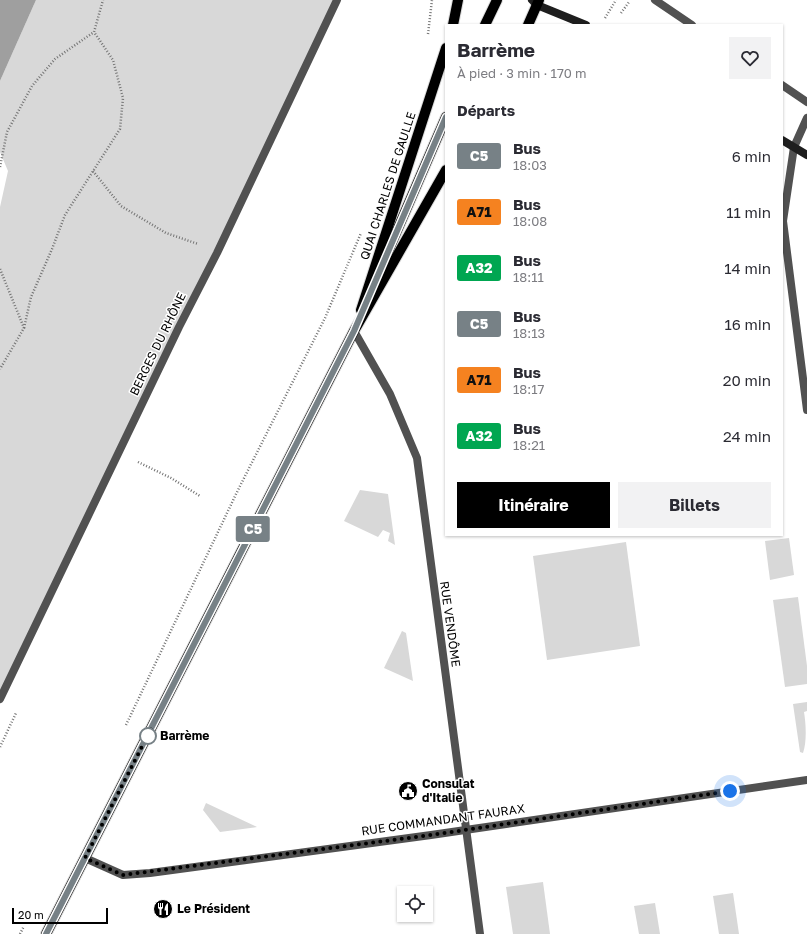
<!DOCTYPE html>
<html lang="fr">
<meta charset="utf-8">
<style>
body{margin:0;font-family:"Golos Text",sans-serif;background:#f2f2f3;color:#2b2b33;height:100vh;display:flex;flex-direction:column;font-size:15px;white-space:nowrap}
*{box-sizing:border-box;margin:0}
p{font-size:13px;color:#7c7c81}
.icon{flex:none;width:22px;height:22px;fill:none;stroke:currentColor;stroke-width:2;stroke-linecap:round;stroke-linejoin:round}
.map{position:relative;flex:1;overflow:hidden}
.sheet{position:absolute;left:445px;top:24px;width:338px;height:512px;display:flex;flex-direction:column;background:#fff;border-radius:0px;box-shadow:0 1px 3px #0004}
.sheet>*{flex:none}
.badge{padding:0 8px;border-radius:3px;font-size:14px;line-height:26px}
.controls{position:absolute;left:397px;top:886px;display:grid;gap:8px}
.controls a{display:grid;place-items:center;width:36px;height:36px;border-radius:0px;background:#fff;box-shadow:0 1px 3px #0004;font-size:20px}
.scale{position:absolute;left:12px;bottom:10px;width:96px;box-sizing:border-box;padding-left:4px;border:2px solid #000;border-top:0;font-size:11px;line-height:14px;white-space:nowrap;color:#000;-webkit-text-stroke:3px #fff;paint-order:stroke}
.you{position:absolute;width:20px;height:20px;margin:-10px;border:3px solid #fff;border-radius:50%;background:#1a73e8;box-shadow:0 0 0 6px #1a73e833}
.map>.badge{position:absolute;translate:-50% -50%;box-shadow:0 0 0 2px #fff}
h2{padding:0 12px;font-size:15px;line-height:36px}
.round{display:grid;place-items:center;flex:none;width:42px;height:42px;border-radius:0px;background:#f2f2f3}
.head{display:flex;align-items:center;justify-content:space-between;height:68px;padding:0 12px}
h1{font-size:19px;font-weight:700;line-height:30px}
.button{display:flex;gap:8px;margin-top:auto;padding:8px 12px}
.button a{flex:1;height:46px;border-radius:0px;background:#000;color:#fff;font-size:16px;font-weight:700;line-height:46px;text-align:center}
.button a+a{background:#f2f2f3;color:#2b2b33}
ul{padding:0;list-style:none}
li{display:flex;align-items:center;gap:12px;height:56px;padding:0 12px}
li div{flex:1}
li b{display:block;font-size:15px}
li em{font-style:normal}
li .badge{min-width:44px;font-weight:700;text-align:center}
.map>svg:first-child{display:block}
</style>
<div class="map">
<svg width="807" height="934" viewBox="0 0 807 934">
<rect width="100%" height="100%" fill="#fff"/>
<g fill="#d8d8d8">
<polygon points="36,0 337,0 0,699 0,207 8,171 0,152 0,81"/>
<polygon points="360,490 388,494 395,545 388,541 390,533 383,530 378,537 344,521"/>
<polygon points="789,538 794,575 770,580 765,541"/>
<polygon points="626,542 640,646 547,660 533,556"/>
<polygon points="798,597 807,666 807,684 785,687 773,600"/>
<polygon points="402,631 406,633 413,681 384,668"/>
<path d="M807 702V711L804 712C806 724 807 742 803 753L800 752 793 704Z"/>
<polygon points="206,803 257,827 220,832 203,810"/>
<polygon points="543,882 550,934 513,934 506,887"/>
<polygon points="733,893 739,934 719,934 713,896"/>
<polygon points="655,903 660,934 639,934 634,906"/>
</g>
<polygon fill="#9f9f9f" points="0,0 36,0 0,81"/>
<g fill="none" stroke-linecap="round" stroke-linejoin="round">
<defs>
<g id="primary">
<polyline points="453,25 458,0"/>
<polyline points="485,25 497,0"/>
<polyline points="528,25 539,0"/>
<polyline points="380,270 446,117"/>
<polyline points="361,310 446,48"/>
<polyline points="46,934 354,331 446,170"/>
</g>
</defs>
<use href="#primary" stroke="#dbdbdb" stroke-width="12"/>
<g stroke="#737373" stroke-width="2.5" stroke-dasharray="1 2" stroke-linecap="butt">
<polyline points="621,13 629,2"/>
<polyline points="605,18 616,0"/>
<polyline points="428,34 432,0"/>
<polyline points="0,167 7,132 32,86 55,59 94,32 103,0"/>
<polyline points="93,171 121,206 166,233 198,244"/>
<polyline points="0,269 24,328 0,369"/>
<polyline points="24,328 31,297 52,249 65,215 120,129 123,98 113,60 94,32"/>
<polyline points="138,462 171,478 200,496"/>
<polyline points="126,725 238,490 325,318 361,233"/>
<polyline points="0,747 16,713"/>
<polyline points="20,934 24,926"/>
</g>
<g stroke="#515151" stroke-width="8">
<polyline points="655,0 692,25"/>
<polyline points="782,85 807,102"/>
</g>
<polyline stroke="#515151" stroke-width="8" points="0,699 179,327 217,253 337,0"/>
<g stroke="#515151" stroke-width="8">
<polyline points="807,118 794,147 783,221 807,410"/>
<polyline points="354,331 390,394 417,458 480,934"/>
<polyline points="85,858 123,875 150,873 431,835 807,780"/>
</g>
<g stroke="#1e1e1e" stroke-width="8">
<polyline points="532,0 537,5 586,25"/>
<polyline points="782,140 807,155"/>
</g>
<use href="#primary" stroke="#000" stroke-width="10"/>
</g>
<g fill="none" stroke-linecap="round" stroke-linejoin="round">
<defs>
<polyline id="line" points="46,934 354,331 446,117"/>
</defs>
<use href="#line" stroke="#fff" stroke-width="9"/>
<use href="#line" stroke="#778186" stroke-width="6"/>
<polyline stroke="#000" stroke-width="4" stroke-dasharray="0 7.2" points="148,736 151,729 85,858 123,875 431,835 730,791"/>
</g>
<defs>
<symbol id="civic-disc" viewBox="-11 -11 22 22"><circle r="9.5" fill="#000" stroke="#fff"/><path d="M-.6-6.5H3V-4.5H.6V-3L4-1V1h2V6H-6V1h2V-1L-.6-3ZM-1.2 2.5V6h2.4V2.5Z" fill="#fff"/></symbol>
<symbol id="restaurant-disc" viewBox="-11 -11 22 22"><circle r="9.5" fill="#000" stroke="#fff"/><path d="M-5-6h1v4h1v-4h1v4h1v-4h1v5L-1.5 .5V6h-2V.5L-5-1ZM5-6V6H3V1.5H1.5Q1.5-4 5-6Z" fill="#fff"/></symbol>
</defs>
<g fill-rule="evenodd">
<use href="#civic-disc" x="397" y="780" width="22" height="22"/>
<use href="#restaurant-disc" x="152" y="898" width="22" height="22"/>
</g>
<circle fill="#fff" stroke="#778186" stroke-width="2" cx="148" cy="736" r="8"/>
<g text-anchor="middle" stroke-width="3" stroke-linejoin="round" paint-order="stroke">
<g font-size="12" fill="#000" stroke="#fff">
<text transform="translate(388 186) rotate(-72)" y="4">QUAI CHARLES DE GAULLE</text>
<text transform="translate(158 344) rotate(-64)" y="4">BERGES DU RHÔNE</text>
<text transform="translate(450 624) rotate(82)" y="4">RUE VENDÔME</text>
<text transform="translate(443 820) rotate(-8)" y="4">RUE COMMANDANT FAURAX</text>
</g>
<g font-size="12" font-weight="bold" fill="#000" stroke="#fff" text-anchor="start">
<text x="160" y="740">Barrème</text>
</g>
<g font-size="12" font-weight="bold" fill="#000" stroke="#fff" text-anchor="start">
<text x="422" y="788">Consulat<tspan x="422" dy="14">d'Italie</tspan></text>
<text x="177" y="913">Le Président</text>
</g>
</g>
</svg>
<div class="controls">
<a><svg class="icon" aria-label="locate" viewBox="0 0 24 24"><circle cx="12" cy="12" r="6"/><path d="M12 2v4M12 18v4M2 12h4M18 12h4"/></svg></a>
</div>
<div class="scale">20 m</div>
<div class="you" style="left:730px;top:791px"></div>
<b class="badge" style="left:253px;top:529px;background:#778186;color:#fff">C5</b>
<section class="sheet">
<div class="head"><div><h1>Barrème</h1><p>À pied · 3 min · 170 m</p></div><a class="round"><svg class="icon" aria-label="heart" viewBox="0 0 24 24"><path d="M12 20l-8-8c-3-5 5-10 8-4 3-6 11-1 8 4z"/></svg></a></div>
<h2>Départs</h2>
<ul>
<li><span class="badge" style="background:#778186;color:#fff">C5</span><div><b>Bus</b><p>18:03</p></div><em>6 min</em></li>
<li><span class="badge" style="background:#f58220;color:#111">A71</span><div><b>Bus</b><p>18:08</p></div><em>11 min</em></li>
<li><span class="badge" style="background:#00a651;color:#fff">A32</span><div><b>Bus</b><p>18:11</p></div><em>14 min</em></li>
<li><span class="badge" style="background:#778186;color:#fff">C5</span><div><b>Bus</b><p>18:13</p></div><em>16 min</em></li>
<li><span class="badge" style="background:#f58220;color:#111">A71</span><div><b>Bus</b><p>18:17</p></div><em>20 min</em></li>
<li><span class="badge" style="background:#00a651;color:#fff">A32</span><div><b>Bus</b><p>18:21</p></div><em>24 min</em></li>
</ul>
<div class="button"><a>Itinéraire</a><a>Billets</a></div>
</section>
</div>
